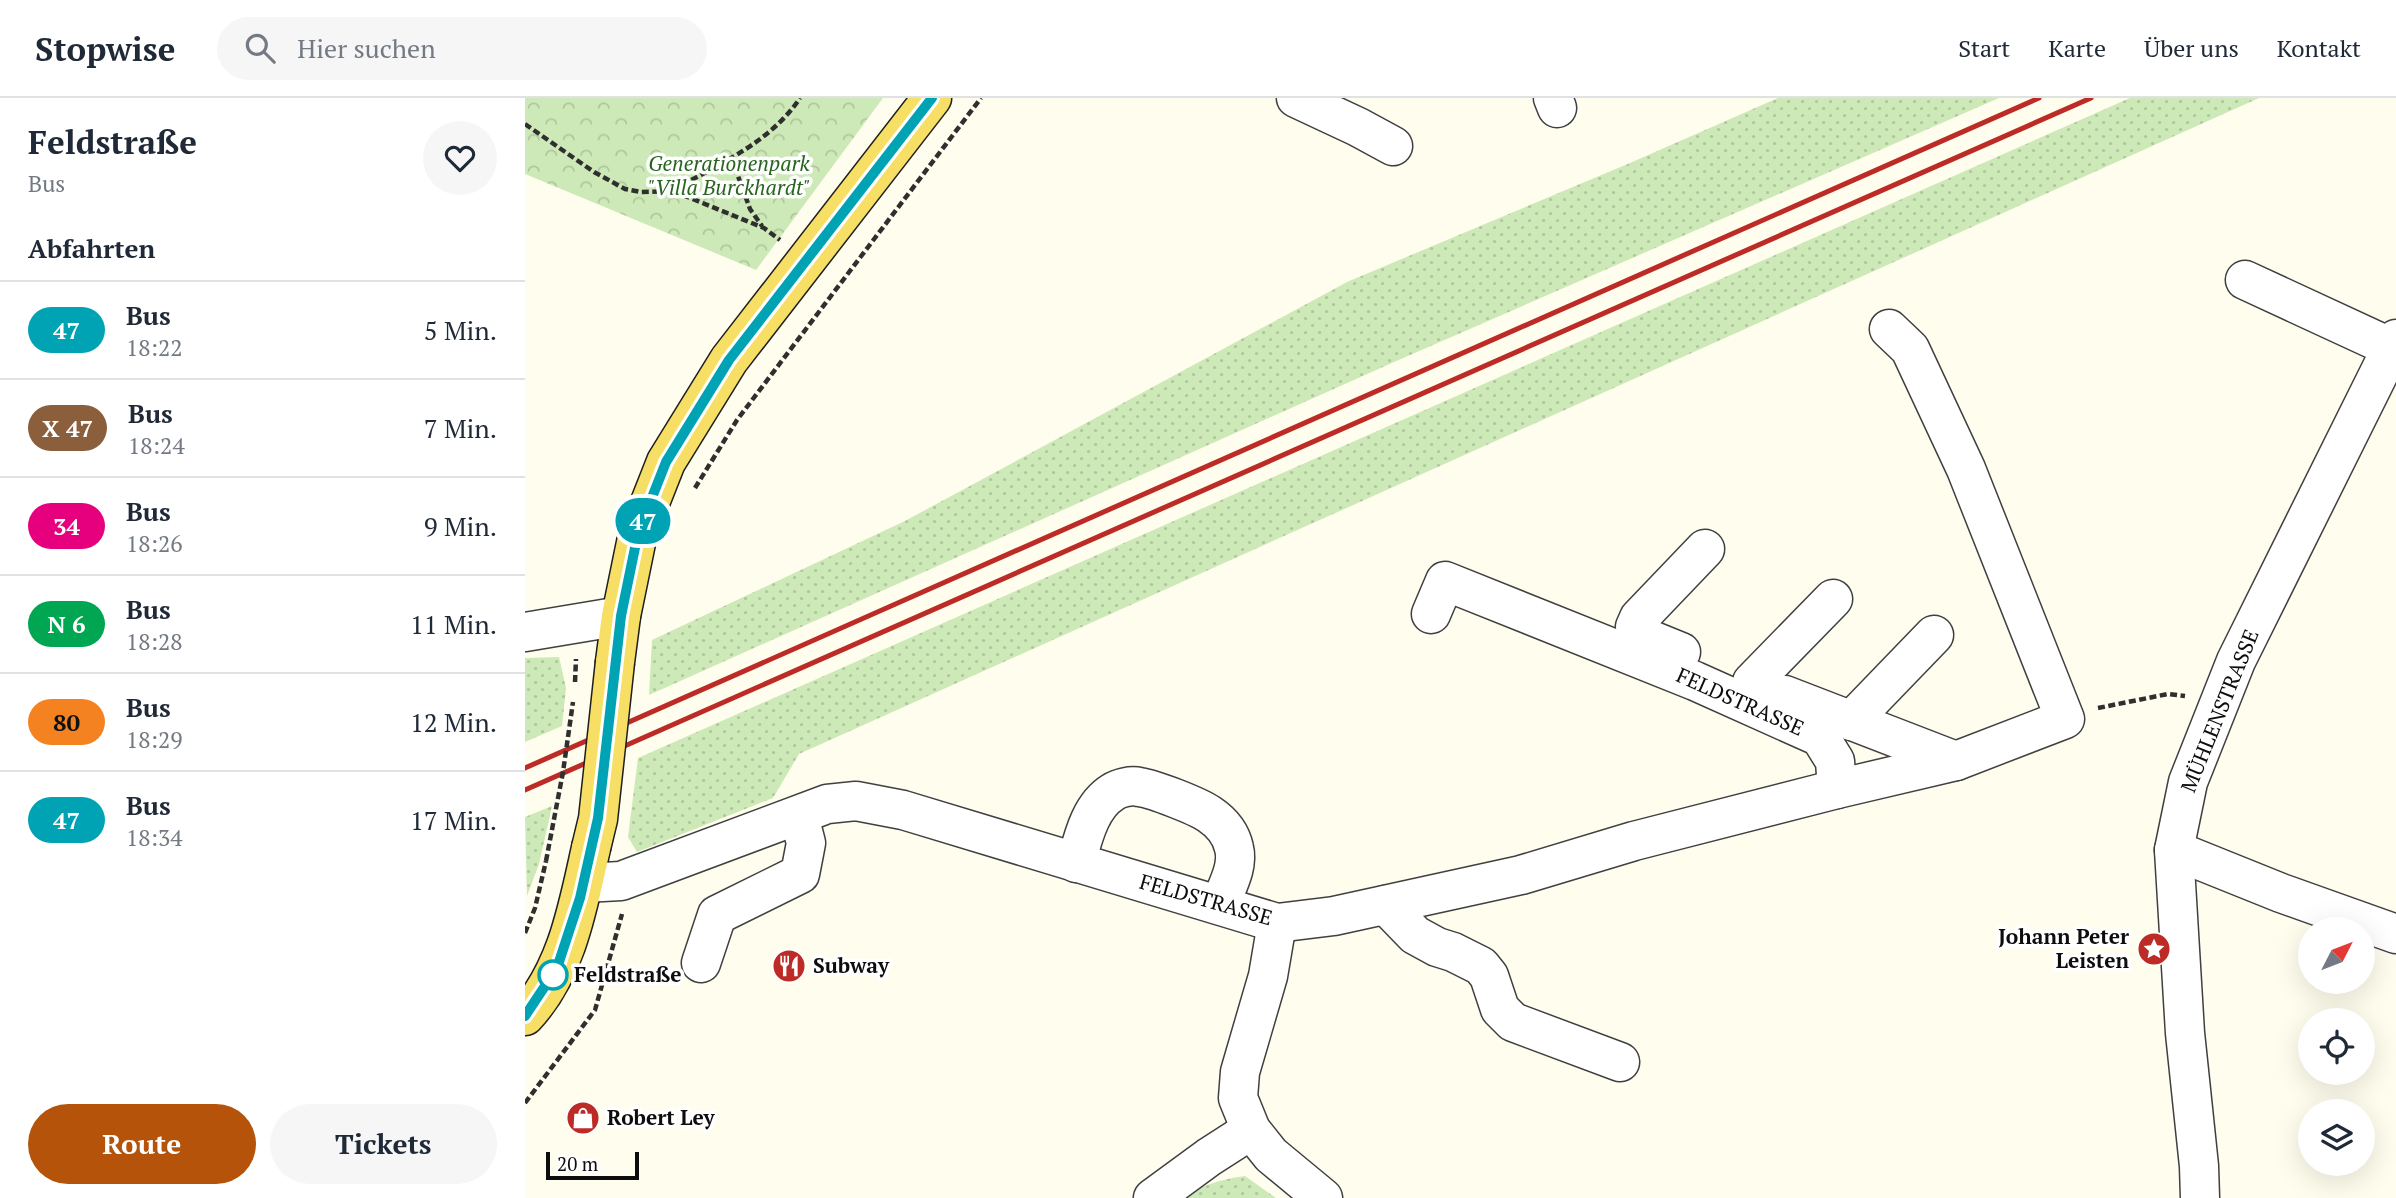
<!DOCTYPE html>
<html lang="de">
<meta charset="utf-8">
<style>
body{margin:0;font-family:"PT Serif",serif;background:#f6f6f7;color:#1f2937;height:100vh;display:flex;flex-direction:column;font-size:26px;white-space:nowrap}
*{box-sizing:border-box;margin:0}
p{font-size:23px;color:#747a83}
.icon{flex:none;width:38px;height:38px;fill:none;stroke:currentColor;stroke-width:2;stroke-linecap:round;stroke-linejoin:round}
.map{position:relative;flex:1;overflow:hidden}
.side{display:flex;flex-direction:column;background:#fff;width:525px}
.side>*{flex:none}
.badge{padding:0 14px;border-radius:23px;font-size:24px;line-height:46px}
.needle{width:46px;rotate:48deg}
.tools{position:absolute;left:1773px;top:819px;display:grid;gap:14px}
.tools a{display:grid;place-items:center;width:77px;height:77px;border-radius:50%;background:#fff;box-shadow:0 7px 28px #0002;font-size:35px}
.scale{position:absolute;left:21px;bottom:18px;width:93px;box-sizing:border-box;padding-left:7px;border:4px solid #0d0d0d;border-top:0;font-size:19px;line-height:24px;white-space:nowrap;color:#0d0d0d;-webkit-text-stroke:5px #fff;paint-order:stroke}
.map>.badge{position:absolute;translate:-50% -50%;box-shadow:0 0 0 4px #fff}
h2{padding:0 28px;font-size:26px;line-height:63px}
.round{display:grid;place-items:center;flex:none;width:74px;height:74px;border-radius:37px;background:#f6f6f7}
.headline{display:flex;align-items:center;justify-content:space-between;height:119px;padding:0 28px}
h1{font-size:33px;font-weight:700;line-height:52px}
.primary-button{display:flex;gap:14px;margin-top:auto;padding:14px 28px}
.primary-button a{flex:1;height:80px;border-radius:42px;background:#b45309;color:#fff;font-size:28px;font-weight:700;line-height:80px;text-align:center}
.primary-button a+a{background:#f6f6f7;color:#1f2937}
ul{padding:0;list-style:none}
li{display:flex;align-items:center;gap:21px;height:98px;padding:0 28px;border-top:2px solid #e0e1e3}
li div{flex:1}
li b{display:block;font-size:26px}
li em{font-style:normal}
li .badge{min-width:77px;font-weight:700;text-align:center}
header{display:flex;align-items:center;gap:42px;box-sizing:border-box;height:98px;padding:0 35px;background:#fff;border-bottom:2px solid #e0e1e3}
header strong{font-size:33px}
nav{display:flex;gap:38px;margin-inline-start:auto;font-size:24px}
.search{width:490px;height:63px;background:#f6f6f7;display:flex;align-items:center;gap:18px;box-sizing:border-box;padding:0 24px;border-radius:38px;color:#747a83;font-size:26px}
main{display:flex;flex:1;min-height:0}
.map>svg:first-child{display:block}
</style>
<header>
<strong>Stopwise</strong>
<div class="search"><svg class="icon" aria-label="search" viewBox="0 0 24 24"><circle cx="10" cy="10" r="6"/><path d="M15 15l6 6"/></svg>Hier suchen</div>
<nav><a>Start</a><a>Karte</a><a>Über uns</a><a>Kontakt</a></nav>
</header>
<main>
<section class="side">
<div class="headline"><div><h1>Feldstraße</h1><p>Bus</p></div><a class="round"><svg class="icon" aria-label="heart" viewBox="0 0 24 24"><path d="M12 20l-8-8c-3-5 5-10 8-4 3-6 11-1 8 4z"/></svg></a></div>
<h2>Abfahrten</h2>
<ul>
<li><span class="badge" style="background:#00a3b4;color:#fff">47</span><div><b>Bus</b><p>18:22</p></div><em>5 Min.</em></li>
<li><span class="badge" style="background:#8b5e3c;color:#fff">X 47</span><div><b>Bus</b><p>18:24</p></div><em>7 Min.</em></li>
<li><span class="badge" style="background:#e6007e;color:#fff">34</span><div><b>Bus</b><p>18:26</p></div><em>9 Min.</em></li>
<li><span class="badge" style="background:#00a651;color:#fff">N 6</span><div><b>Bus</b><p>18:28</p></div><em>11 Min.</em></li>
<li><span class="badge" style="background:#f58220;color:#111">80</span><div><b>Bus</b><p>18:29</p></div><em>12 Min.</em></li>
<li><span class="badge" style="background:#00a3b4;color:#fff">47</span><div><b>Bus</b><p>18:34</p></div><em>17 Min.</em></li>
</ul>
<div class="primary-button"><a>Route</a><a>Tickets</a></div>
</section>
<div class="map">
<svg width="1871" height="1100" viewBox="0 0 1871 1100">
<defs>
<pattern id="grass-dots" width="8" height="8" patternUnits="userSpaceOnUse" patternTransform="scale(1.75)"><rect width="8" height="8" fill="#cde9b7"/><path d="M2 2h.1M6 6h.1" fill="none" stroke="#afc79c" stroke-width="1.8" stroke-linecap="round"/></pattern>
<pattern id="park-crowns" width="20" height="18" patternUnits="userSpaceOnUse" patternTransform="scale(1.75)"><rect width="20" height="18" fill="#cde9b7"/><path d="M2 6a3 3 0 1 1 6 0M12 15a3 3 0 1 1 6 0" fill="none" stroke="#afc79c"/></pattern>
</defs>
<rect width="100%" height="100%" fill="#fffded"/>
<g fill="url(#grass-dots)">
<polygon points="1253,0 1474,0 869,264 124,597 127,542 380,423 822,184 1105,65"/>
<polygon points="1605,0 1734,0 274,656 248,700 112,754 103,739 113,660"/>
<polygon points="34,559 41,590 37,628 0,644 0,560"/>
<polygon points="27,708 14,766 2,798 0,719"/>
<path d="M720 1078 751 1100H658C677 1087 697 1081 720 1078Z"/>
</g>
<polygon fill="url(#park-crowns)" points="0,0 358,0 231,172 0,76"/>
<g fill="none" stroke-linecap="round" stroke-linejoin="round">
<defs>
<g id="minor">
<polyline points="771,0 833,29 868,48"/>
<polyline points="1028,0 1032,10"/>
<polyline points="1720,182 1867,250"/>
<polyline points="906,516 920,483 1170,583 1295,639 1310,663 1312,691"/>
<polyline points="0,534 96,518"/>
<polyline points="1156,554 1124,541 1110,529 1114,520 1180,451"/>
<polyline points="1227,584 1308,501"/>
<polyline points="1260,597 1431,663"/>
<polyline points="1326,623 1409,537"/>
<polyline points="1649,752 1756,795 1871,836"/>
<path d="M551 765C558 740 565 708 588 694 594 690 606 687 614 689 629 691 672 708 684 716 696 724 706 736 709 750 714 769 701 790 695 807"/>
<polyline points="59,785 96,783 302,706 331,703 378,712 752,825 809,818 996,777 1109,743 1312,691 1431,663 1540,621 1441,371 1385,251 1364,231"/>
<polyline points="861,807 890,837 912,849 928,854 956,868 964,878 975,911 988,924 1095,964"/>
<polyline points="752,825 743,878 715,974 713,1000 726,1032 746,1057 798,1100"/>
<polyline points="176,865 192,817 275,776 281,745 274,718"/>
<polyline points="628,1100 684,1059 726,1032"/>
<polyline points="1675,1100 1674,1068 1660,935 1649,752 1663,684 1711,563 1871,241"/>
</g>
<g id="major">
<polyline points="90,564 96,518 113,435 141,364 204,262 407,0"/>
<path d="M0 918C42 873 53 808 66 750"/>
</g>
</defs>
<use href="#minor" stroke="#404040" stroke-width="41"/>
<use href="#major" stroke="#1e1e1e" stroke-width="41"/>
<g stroke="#2f2f2f" stroke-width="4.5" stroke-dasharray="7 3.5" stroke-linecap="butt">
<polyline points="0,26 69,74 100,91 116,94 148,93 239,130 255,142"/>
<polyline points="206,59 225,111 237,128"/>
<path d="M148 92C193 67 246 44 275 0"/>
<polyline points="170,390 212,322 456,0"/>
<polyline points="50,584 51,561"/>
<polyline points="1573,610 1643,596 1660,598"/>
<polyline points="0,835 10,810 21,763"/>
<polyline points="0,1005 70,912 97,816"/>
</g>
<use href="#minor" stroke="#fff" stroke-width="38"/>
<use href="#major" stroke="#f7df65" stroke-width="38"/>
<g stroke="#bc2b26" stroke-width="5">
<polyline points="0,670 1514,0"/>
<polyline points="0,692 1566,0"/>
</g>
<defs>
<polyline id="major-bridge" points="66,750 73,721 90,564"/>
</defs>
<use href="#major-bridge" stroke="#1e1e1e" stroke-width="41" stroke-linecap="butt"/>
<polyline stroke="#2f2f2f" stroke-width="4.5" stroke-dasharray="7 3.5" stroke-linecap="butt" points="21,763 38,674 48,604"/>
<use href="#major-bridge" stroke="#f7df65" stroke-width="38"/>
</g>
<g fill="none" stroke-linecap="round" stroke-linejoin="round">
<defs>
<polyline id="line" points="0,918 32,870 55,800 73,720 96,518 113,435 141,364 204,262 407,0"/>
</defs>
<use href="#line" stroke="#fff" stroke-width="16"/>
<use href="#line" stroke="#00a3b4" stroke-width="10"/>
</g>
<defs>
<symbol id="sight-disc" viewBox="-11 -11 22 22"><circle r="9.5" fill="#bc2b26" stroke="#fff"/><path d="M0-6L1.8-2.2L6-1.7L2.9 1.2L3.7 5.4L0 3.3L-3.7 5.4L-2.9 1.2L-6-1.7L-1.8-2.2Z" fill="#fff"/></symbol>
<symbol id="restaurant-disc" viewBox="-11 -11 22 22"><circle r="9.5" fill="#bc2b26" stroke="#fff"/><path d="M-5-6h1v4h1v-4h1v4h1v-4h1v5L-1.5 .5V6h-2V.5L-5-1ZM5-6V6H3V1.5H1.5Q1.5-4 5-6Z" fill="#fff"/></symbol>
<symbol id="shop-disc" viewBox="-11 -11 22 22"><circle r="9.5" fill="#bc2b26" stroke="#fff"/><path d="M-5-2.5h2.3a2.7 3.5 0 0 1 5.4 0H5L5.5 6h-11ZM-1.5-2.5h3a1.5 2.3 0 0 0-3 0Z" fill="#fff"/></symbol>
</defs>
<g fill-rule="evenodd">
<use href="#sight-disc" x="1610" y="832" width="38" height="38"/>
<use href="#restaurant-disc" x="245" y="849" width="38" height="38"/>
<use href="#shop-disc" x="39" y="1001" width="38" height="38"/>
</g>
<circle fill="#fff" stroke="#00a3b4" stroke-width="3.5" cx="28" cy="877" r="14"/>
<g text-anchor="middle" stroke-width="7" stroke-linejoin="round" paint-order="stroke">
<g font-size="21" font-style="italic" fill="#27641e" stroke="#fff">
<text x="204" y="73">Generationenpark<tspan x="204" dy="24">"Villa Burckhardt"</tspan></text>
</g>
<g font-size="21" fill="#0d0d0d" stroke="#fff">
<text transform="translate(1215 604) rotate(24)" y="7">FELDSTRASSE</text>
<text transform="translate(1695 613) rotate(-68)" y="7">MÜHLENSTRASSE</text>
<text transform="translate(681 802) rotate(16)" y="7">FELDSTRASSE</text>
</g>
<g font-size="21" font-weight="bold" fill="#0d0d0d" stroke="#fff" text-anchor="start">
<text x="1604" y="846" text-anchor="end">Johann Peter<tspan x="1604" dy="24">Leisten</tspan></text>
<text x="288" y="875">Subway</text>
<text x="82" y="1027">Robert Ley</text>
</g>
<g font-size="21" font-weight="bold" fill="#0d0d0d" stroke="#fff" text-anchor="start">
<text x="49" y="884">Feldstraße</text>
</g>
</g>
</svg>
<div class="tools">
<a><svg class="needle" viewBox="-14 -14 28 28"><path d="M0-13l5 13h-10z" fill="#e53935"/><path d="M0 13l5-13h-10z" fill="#747a83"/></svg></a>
<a><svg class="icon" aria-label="locate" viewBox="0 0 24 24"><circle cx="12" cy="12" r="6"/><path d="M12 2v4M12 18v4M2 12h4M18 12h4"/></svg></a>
<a><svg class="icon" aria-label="layers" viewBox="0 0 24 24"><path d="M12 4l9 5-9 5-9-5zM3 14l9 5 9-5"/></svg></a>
</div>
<div class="scale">20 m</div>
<b class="badge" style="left:118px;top:423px;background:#00a3b4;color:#fff">47</b>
</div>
</main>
